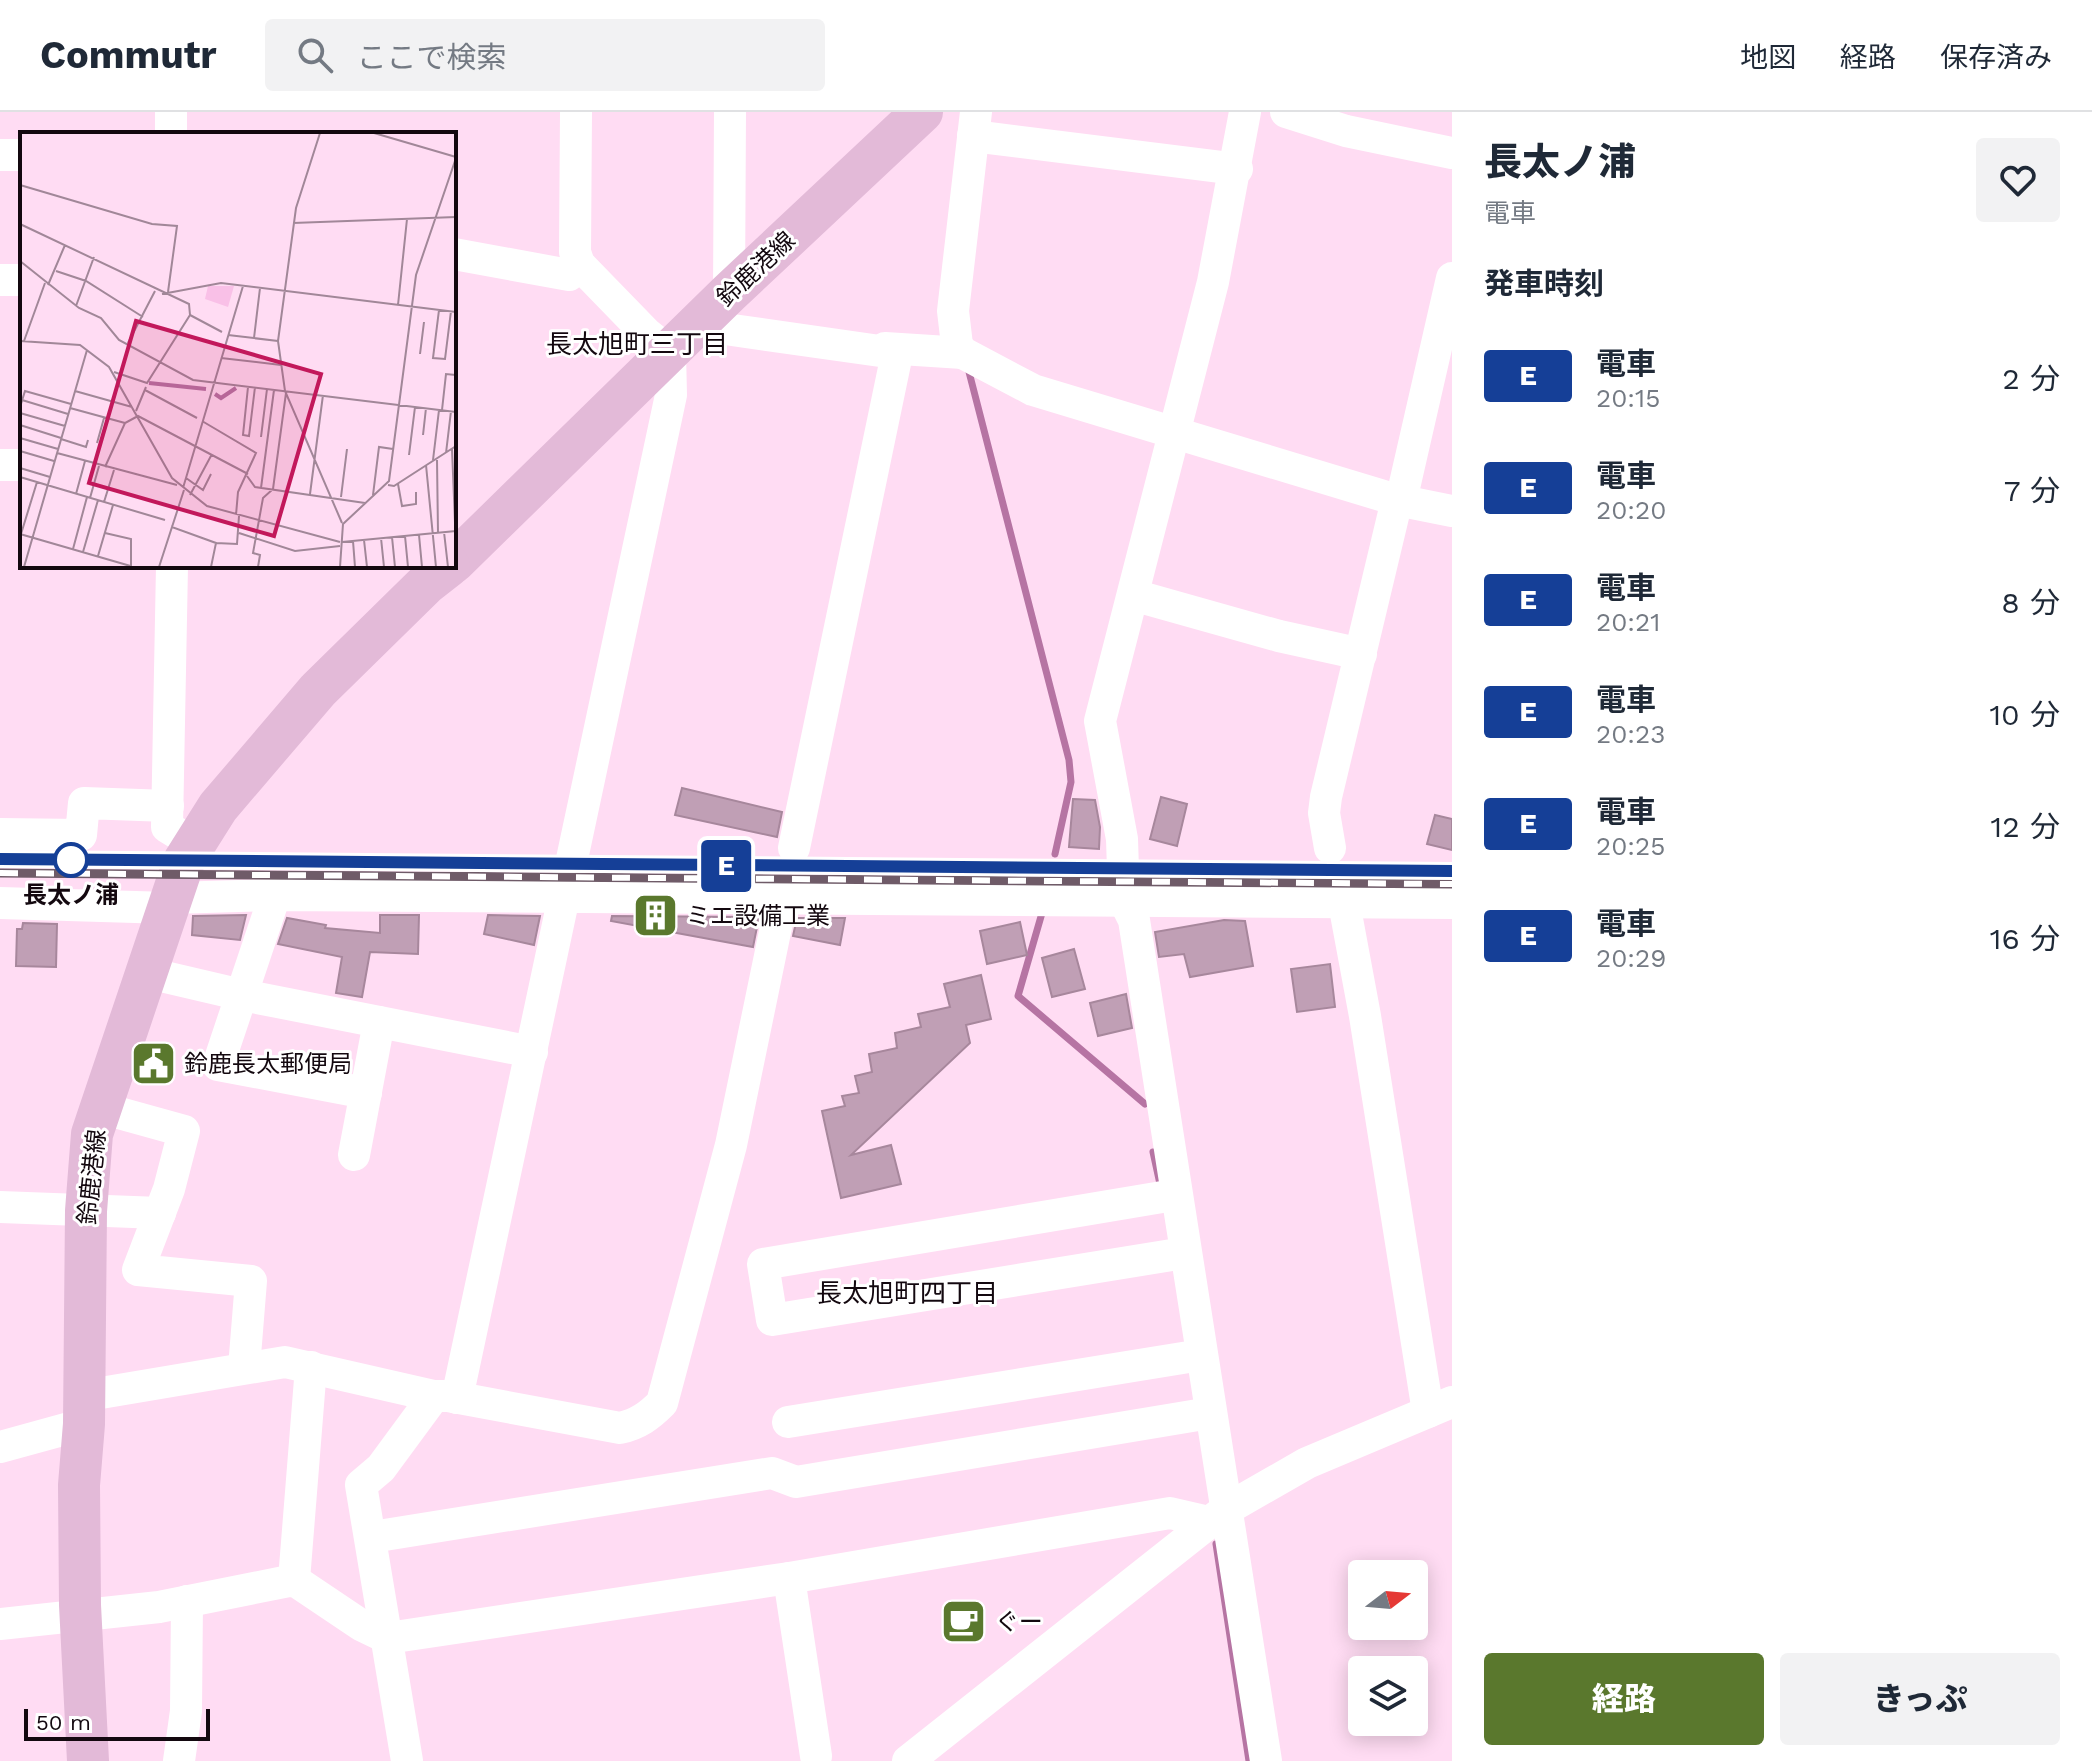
<!DOCTYPE html>
<html lang="ja">
<meta charset="utf-8">
<style>
body{margin:0;font-family:"Work Sans","Noto Sans JP",sans-serif;background:#f2f2f3;color:#1f2937;height:100vh;display:flex;flex-direction:column;font-size:30px;white-space:nowrap}
*{box-sizing:border-box;margin:0}
p{font-size:26px;color:#747a83}
.icon{flex:none;width:44px;height:44px;fill:none;stroke:currentColor;stroke-width:2;stroke-linecap:round;stroke-linejoin:round}
.map{position:relative;flex:1;overflow:hidden}
.details{display:flex;flex-direction:column;background:#fff;width:640px}
.details>*{flex:none}
.badge{padding:0 16px;border-radius:6px;font-size:28px;line-height:52px}
.needle{width:52px;rotate:74deg}
.fabs{position:absolute;left:1348px;top:1448px;display:grid;gap:16px}
.fabs a{display:grid;place-items:center;width:80px;height:80px;border-radius:8px;background:#fff;box-shadow:0 4px 20px #0003;font-size:40px}
.scale{position:absolute;left:24px;bottom:20px;width:186px;box-sizing:border-box;padding-left:8px;border:4px solid #13080f;border-top:0;font-size:22px;line-height:28px;white-space:nowrap;color:#13080f;-webkit-text-stroke:6px #fff;paint-order:stroke}
.map>.badge{position:absolute;translate:-50% -50%;box-shadow:0 0 0 4px #fff}
h2{padding:0 32px;font-size:30px;line-height:72px}
.round{display:grid;place-items:center;flex:none;width:84px;height:84px;border-radius:8px;background:#f2f2f3}
.overview{display:flex;align-items:center;justify-content:space-between;height:136px;padding:0 32px}
h1{font-size:38px;font-weight:800;line-height:60px}
.action{display:flex;gap:16px;margin-top:auto;padding:16px 32px}
.action a{flex:1;height:92px;border-radius:8px;background:#5a782d;color:#fff;font-size:32px;font-weight:800;line-height:92px;text-align:center}
.action a+a{background:#f2f2f3;color:#1f2937}
ul{padding:0;list-style:none}
li{display:flex;align-items:center;gap:24px;height:112px;padding:0 32px}
li div{flex:1}
li b{display:block;font-size:30px}
li em{font-style:normal}
li .badge{min-width:88px;font-weight:700;text-align:center}
header{display:flex;align-items:center;gap:48px;box-sizing:border-box;height:112px;padding:0 40px;background:#fff;border-bottom:2px solid #e0e1e3}
header strong{font-size:38px}
nav{display:flex;gap:44px;margin-inline-start:auto;font-size:28px}
.search{width:560px;height:72px;background:#f2f2f3;display:flex;align-items:center;gap:20px;box-sizing:border-box;padding:0 28px;border-radius:8px;color:#747a83;font-size:30px}
main{display:flex;flex:1;min-height:0}
.map>svg:first-child{display:block}
</style>
<header>
<strong>Commutr</strong>
<div class="search"><svg class="icon" aria-label="search" viewBox="0 0 24 24"><circle cx="10" cy="10" r="6"/><path d="M15 15l6 6"/></svg>ここで検索</div>
<nav><a>地図</a><a>経路</a><a>保存済み</a></nav>
</header>
<main>
<div class="map">
<svg width="1452" height="1649" viewBox="0 0 1452 1649">
<rect width="100%" height="100%" fill="#ffdcf3"/>
<g fill="none" stroke-linecap="round" stroke-linejoin="round">
<g stroke="#b674a3" stroke-width="7">
<polyline points="969,260 1069,648 1071,670 1055,742"/>
<polyline points="1042,801 1018,884 1145,992"/>
<polyline points="1153,1040 1160,1072"/>
<polyline points="1216,1432 1249,1649"/>
</g>
</g>
<g fill="#c09fb5" stroke="#a7879c" stroke-width="2">
<polygon points="682,676 782,700 777,725 675,703"/>
<polygon points="1161,685 1187,692 1177,734 1150,727"/>
<polygon points="1073,687 1095,688 1100,715 1099,737 1069,735"/>
<polygon points="1435,703 1452,707 1452,738 1427,732"/>
<polygon points="246,803 240,828 192,823 193,804"/>
<polygon points="380,803 419,803 418,842 370,840 362,885 336,881 342,845 278,832 287,806 326,813 325,816 380,821"/>
<polygon points="488,803 540,804 534,833 484,822"/>
<polygon points="612,804 759,805 753,835 611,809"/>
<polygon points="797,806 845,806 840,833 793,824"/>
<polygon points="1224,808 1245,809 1253,854 1190,865 1184,842 1159,845 1155,820"/>
<polygon points="1020,810 1027,843 987,852 980,819"/>
<polygon points="23,811 57,812 56,855 16,854 17,817 22,817"/>
<polygon points="1074,837 1085,877 1052,885 1042,846"/>
<polygon points="1330,852 1335,895 1297,900 1291,857"/>
<polygon points="981,863 991,907 966,913 970,931 851,1043 891,1033 901,1072 841,1086 822,999 845,994 842,984 859,981 855,964 872,960 869,942 897,936 895,921 921,915 918,902 950,895 944,872"/>
<polygon points="1126,882 1132,916 1098,924 1090,891"/>
</g>
<g fill="none" stroke-linecap="round" stroke-linejoin="round">
<g stroke="#fff" stroke-width="32">
<polyline points="576,0 575,140 579,152"/>
<polyline points="976,0 953,199 957,233 963,241 1033,278 1397,388 1452,399"/>
<polyline points="1245,0 1213,170 1100,609 1122,727 1124,788 1134,808 1266,1649"/>
<polyline points="1286,0 1346,19 1452,41"/>
<polyline points="171,22 171,0"/>
<polyline points="973,24 1237,57"/>
<polyline points="0,43 22,43"/>
<polyline points="454,142 569,163 579,152 646,221 670,240 671,283 457,1286"/>
<polyline points="0,168 22,168"/>
<polyline points="729,181 730,0"/>
<polyline points="697,213 880,239 885,236 963,241"/>
<polyline points="0,353 16,353"/>
<polyline points="1401,389 1452,166"/>
<polyline points="172,454 167,715 195,732"/>
<polyline points="1133,483 1279,524 1361,542"/>
<polyline points="0,722 81,723 84,691 168,694"/>
<polyline points="794,736 898,237"/>
<polyline points="1330,736 1324,701 1326,685 1397,388"/>
<polyline points="275,783 218,953 366,981"/>
<polyline points="172,786 275,783 1452,791"/>
<polyline points="0,791 169,796"/>
<polyline points="1344,791 1365,904 1428,1300"/>
<polyline points="148,861 242,883 532,940"/>
<polyline points="101,996 184,1019 169,1077 138,1158 251,1169 244,1256"/>
<polyline points="354,1043 379,910"/>
<polyline points="1174,1083 763,1152 772,1208 1184,1141"/>
<polyline points="0,1095 160,1101"/>
<path d="M83 1284 285 1250 434 1284H448L620 1316C638 1312 649 1304 662 1291L731 1033 782 786"/>
<polyline points="788,1310 1201,1243"/>
<polyline points="0,1335 84,1312"/>
<polyline points="372,1425 772,1361 796,1370 1210,1301"/>
<polyline points="789,1466 816,1644"/>
<polyline points="294,1468 311,1255"/>
<polyline points="0,1512 159,1495 294,1468 361,1513 388,1526 789,1466 1170,1401 1209,1410"/>
<polyline points="179,1649 186,1599 187,1489"/>
<polyline points="407,1649 361,1373 381,1356 434,1284"/>
<polyline points="908,1649 1225,1398 1307,1351 1452,1290"/>
</g>
<g stroke="#e3bad8" stroke-width="42">
<polyline points="454,450 729,181 922,0"/>
<polyline points="88,1649 80,1493 79,1373 84,1312 86,1099 92,1022 184,749 218,695 318,578 426,472 449,454"/>
</g>
<defs>
<g id="rail">
<polyline points="0,747 1452,759"/>
<polyline points="0,761 1452,772"/>
</g>
</defs>
<use href="#rail" stroke="#6f5b68" stroke-width="9"/>
<use href="#rail" stroke="#fff" stroke-width="6" stroke-dasharray="18" stroke-linecap="butt"/>
</g>
<g fill="none" stroke-linecap="round" stroke-linejoin="round">
<defs>
<polyline id="line" points="0,747 1452,759"/>
</defs>
<use href="#line" stroke="#fff" stroke-width="18"/>
<use href="#line" stroke="#153f97" stroke-width="12"/>
</g>
<defs>
<symbol id="building-square" viewBox="-11 -11 22 22"><rect x="-9" y="-9" width="18" height="18" rx="4" fill="#5a782d" stroke="#fff"/><path d="M-4-6H4V6H1V3H-1V6H-4ZM-2.5-4.3h1.7v1.8h-1.7ZM.8-4.3h1.7v1.8H.8ZM-2.5-1h1.7V.8h-1.7ZM.8-1h1.7V.8H.8Z" fill="#fff"/></symbol>
<symbol id="civic-square" viewBox="-11 -11 22 22"><rect x="-9" y="-9" width="18" height="18" rx="4" fill="#5a782d" stroke="#fff"/><path d="M-.6-6.5H3V-4.5H.6V-3L4-1V1h2V6H-6V1h2V-1L-.6-3ZM-1.2 2.5V6h2.4V2.5Z" fill="#fff"/></symbol>
<symbol id="cafe-square" viewBox="-11 -11 22 22"><rect x="-9" y="-9" width="18" height="18" rx="4" fill="#5a782d" stroke="#fff"/><path d="M-5.5-4.5H6V0H3Q3 3.5 0 3.5H-2.5Q-5.5 3.5-5.5 0ZM3-3.2v2h1.7v-2ZM-6 4.5H4V6H-6Z" fill="#fff"/></symbol>
</defs>
<g fill-rule="evenodd">
<use href="#building-square" x="630" y="778" width="51" height="51"/>
<use href="#civic-square" x="128" y="926" width="51" height="51"/>
<use href="#cafe-square" x="938" y="1484" width="51" height="51"/>
</g>
<circle fill="#fff" stroke="#153f97" stroke-width="4" cx="71" cy="748" r="16"/>
<g text-anchor="middle" stroke-width="6" stroke-linejoin="round" paint-order="stroke">
<g font-size="24" fill="#13080f" stroke="#fff">
<text transform="translate(756 157) rotate(-43)" y="8">鈴鹿港線</text>
<text transform="translate(92 1065) rotate(-84)" y="8">鈴鹿港線</text>
</g>
<g font-size="24" font-weight="bold" fill="#13080f" stroke="#fff">
<text x="71" y="791">長太ノ浦</text>
</g>
<g font-size="24" fill="#13080f" stroke="#fff" text-anchor="start">
<text x="686" y="812">ミエ設備工業</text>
<text x="184" y="960">鈴鹿長太郵便局</text>
<text x="995" y="1518">ぐー</text>
</g>
<g font-size="26" fill="#13080f" stroke="#fff">
<text x="637" y="241">長太旭町三丁目</text>
<text x="907" y="1190">長太旭町四丁目</text>
</g>
</g>
<g transform="translate(20 20)">
<rect width="436" height="436" fill="#ffdcf3"/>
<path d="M188 154H214L208 175 185 167Z" fill="#f9c0e7"/>
<path fill="none" stroke="#b674a3" stroke-width="4" d="M129 251 186 257M195 262 201 266 216 256"/>
<path fill="none" stroke="#a18798" stroke-width="2" d="M300 1 276 76 258 209 265 259 322 391M354 1 436 25M0 53 132 92 157 94 148 160M273 91 436 85M0 92 169 172 170 183 127 251 94 240M0 129 59 176 81 186 99 208 173 248 436 280M36 139 66 149 123 185M28 153 45 113M142 162 201 151 436 180M378 173 387 87M56 174 74 125M419 178 413 226 425 227 431 179M170 183 202 200M208 203 258 209M234 206 240 156M0 209 60 213 89 235 152 346 187 374 320 410M4 209 25 151M108 211 135 159M400 222 404 190M201 226 261 233M228 255 223 303 229 304 235 255M125 258 177 286M55 259 112 275M2 268 48 282M0 275 5 259 51 272M50 276 105 291M422 278 426 242 436 243M116 279 126 255M0 281 45 294M182 289 236 321 218 360 216 383M0 293 41 306M403 303 406 276M241 305 247 257M0 306 38 317M41 307 66 315 68 308M77 311 84 286M432 317 436 415M0 319 34 329M37 321 157 353M426 321 431 279M389 323 395 275M413 328 419 278M417 328 418 401M406 333 416 435M85 335 105 291 118 284 228 342M0 336 30 345M227 344 235 355 345 371M0 345 145 388M166 346 183 358 191 342M378 352 382 374 396 372V360M368 353 374 354 436 314M163 356 223 154M241 356 254 258M56 362 65 329M290 362 303 263M170 363 192 322M353 363 359 315 373 317M321 365 327 317M70 366 79 334M84 370 94 338M152 395 164 358M424 400 428 435M85 401 111 407V434M219 401 275 419 320 414M0 402 114 435M1 402 17 350M399 403 402 435M385 404 388 435M372 405 375 435M361 406 364 435M344 408 347 435M333 409 335 435M322 410 436 399M196 411 217 412 219 384M53 417 67 365M63 420 78 368M78 424 93 373M4 435 67 218M139 435 152 395 196 411 191 435M238 435 240 423 233 421 243 366 253 357 266 261M320 435 323 392 369 349 396 143 436 26"/>
<path fill="#c2185b" fill-opacity="0.15" stroke="#c2185b" stroke-width="4" d="M116 189 301 242 254 404 69 351Z"/>
<rect width="436" height="436" fill="none" stroke="#13080f" stroke-width="4"/>
</g>
</svg>
<div class="fabs">
<a><svg class="needle" viewBox="-14 -14 28 28"><path d="M0-13l5 13h-10z" fill="#e53935"/><path d="M0 13l5-13h-10z" fill="#747a83"/></svg></a>
<a><svg class="icon" aria-label="layers" viewBox="0 0 24 24"><path d="M12 4l9 5-9 5-9-5zM3 14l9 5 9-5"/></svg></a>
</div>
<div class="scale">50 m</div>
<b class="badge" style="left:726px;top:754px;background:#153f97;color:#fff">E</b>
</div>
<section class="details">
<div class="overview"><div><h1>長太ノ浦</h1><p>電車</p></div><a class="round"><svg class="icon" aria-label="heart" viewBox="0 0 24 24"><path d="M12 20l-8-8c-3-5 5-10 8-4 3-6 11-1 8 4z"/></svg></a></div>
<h2>発車時刻</h2>
<ul>
<li><span class="badge" style="background:#153f97;color:#fff">E</span><div><b>電車</b><p>20:15</p></div><em>2 分</em></li>
<li><span class="badge" style="background:#153f97;color:#fff">E</span><div><b>電車</b><p>20:20</p></div><em>7 分</em></li>
<li><span class="badge" style="background:#153f97;color:#fff">E</span><div><b>電車</b><p>20:21</p></div><em>8 分</em></li>
<li><span class="badge" style="background:#153f97;color:#fff">E</span><div><b>電車</b><p>20:23</p></div><em>10 分</em></li>
<li><span class="badge" style="background:#153f97;color:#fff">E</span><div><b>電車</b><p>20:25</p></div><em>12 分</em></li>
<li><span class="badge" style="background:#153f97;color:#fff">E</span><div><b>電車</b><p>20:29</p></div><em>16 分</em></li>
</ul>
<div class="action"><a>経路</a><a>きっぷ</a></div>
</section>
</main>
